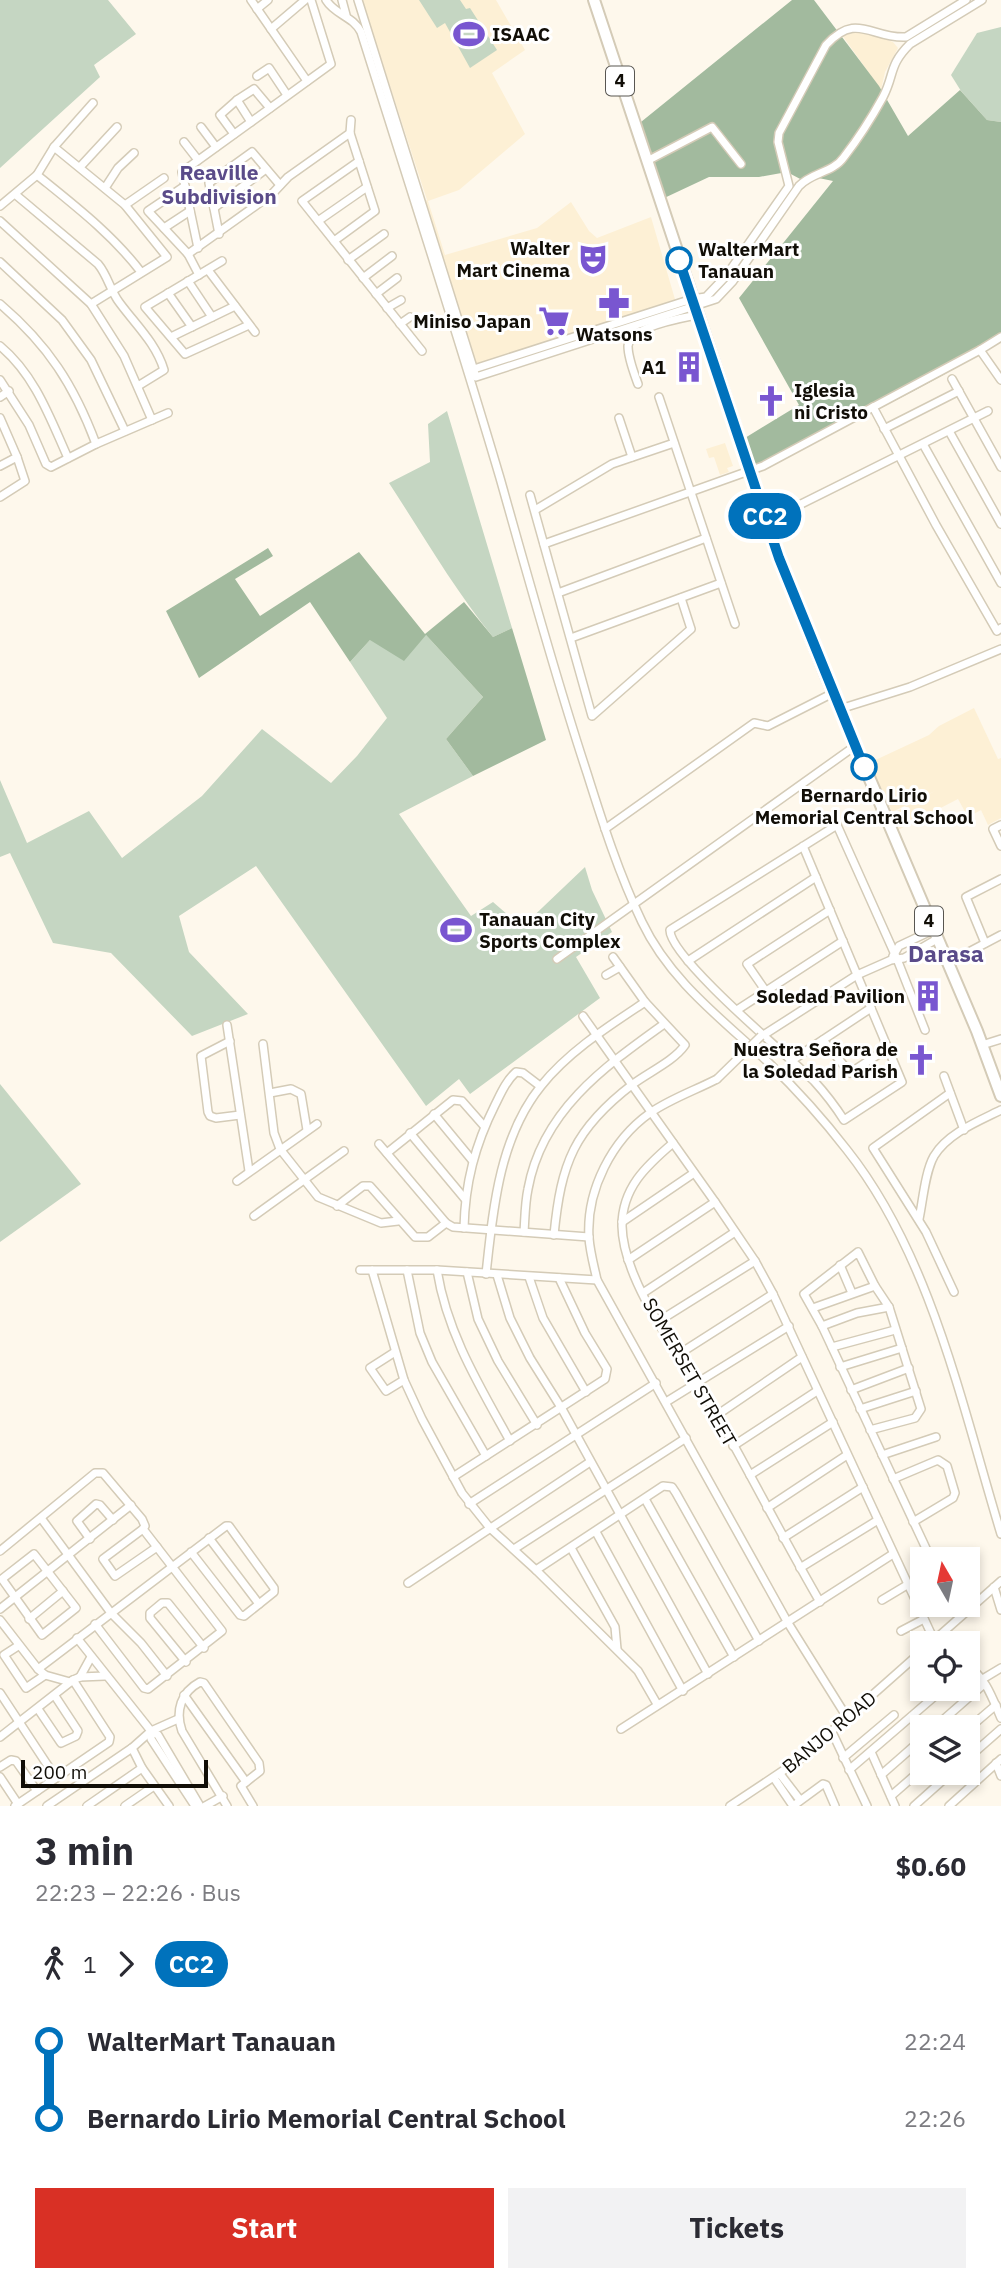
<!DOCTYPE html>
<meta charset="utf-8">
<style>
body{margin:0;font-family:"IBM Plex Sans",sans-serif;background:#f2f2f3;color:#2b2b33;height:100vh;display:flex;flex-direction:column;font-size:26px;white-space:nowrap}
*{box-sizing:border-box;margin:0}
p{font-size:23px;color:#7c7c81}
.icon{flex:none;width:38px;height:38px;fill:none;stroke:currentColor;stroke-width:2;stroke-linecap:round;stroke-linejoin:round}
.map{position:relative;height:1806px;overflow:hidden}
.side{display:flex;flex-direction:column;background:#fff;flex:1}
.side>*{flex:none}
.badge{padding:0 14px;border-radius:23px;font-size:24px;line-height:46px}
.needle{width:46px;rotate:351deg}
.fabs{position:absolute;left:910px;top:1547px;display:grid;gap:14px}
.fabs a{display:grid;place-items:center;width:70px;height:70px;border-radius:0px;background:#fff;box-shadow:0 4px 10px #0003;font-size:35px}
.scale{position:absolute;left:21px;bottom:18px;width:187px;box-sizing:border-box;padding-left:7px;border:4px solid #110e07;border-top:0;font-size:19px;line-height:24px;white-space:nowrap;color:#110e07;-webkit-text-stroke:5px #fff;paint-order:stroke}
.map>.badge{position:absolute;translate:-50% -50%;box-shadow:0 0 0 4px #fff}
.legs{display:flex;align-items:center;gap:10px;height:77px;padding:0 35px;font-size:23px}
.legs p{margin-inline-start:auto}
.head{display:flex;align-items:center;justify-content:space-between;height:119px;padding:0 35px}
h1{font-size:38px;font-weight:700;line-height:52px}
.button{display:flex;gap:14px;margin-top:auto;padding:14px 35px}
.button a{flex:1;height:80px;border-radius:0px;background:#d93025;color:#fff;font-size:28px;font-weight:700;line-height:80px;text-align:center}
.button a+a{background:#f2f2f3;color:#2b2b33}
ul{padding:0 35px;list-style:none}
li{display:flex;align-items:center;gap:24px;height:77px;font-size:26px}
li i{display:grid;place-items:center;width:10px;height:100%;margin:0 9px;background:currentColor}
li i::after{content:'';width:18px;height:18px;margin:-9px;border:5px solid;border-radius:50%;background:#fff}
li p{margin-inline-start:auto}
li:first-child i{background:linear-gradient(#0000 50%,currentColor 0)}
li:last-child i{background:linear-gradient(currentColor 50%,#0000 0)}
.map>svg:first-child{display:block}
</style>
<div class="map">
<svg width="1001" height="1806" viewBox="0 0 1001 1806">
<rect width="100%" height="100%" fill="#fef8ec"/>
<g fill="#fdf0d5">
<polygon points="362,0 496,0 525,50 492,73 525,134 459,190 428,201 445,255 537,228 571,202 589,231 597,238 651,217 679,313 468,382 416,204 427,200"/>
<polygon points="854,32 875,35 893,42 898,48 885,72 881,90 842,35"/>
<polygon points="725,443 733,466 727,468 729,472 720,475 714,457 709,458 706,449"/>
<polygon points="974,708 998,759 1001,758 1001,818 988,825 981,810 968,817 958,799 898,830 890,815 935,791 892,812 869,763 929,735 939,726"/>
</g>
<g fill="#c5d6c2">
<polygon points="0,0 108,0 136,34 94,65 100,77 0,168"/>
<polygon points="419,0 460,0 466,9 470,8 497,50 470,68 445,23 437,28"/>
<polygon points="1001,27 1001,122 987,120 961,91 951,75 977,33"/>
<path d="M447 411 512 628 493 637C454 589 423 535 389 483L430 462 428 424Z"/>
<polygon points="426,635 483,697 446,739 473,776 399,814 471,916 493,902 522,927 585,867 592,890 612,932 576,957 600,998 470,1094 459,1079 426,1106 256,866 179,916 189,952 248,1014 192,1036 111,953 53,943 10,853 0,857 0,780 27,843 89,811 122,858 202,796 262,729 331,783 357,756 387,718 350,662 370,640"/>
<polygon points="0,1084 81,1184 0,1242"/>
</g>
<g fill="#a2ba9e">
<path d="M792 0H814L879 86 908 136 960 90 987 120 1001 122V341C921 391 835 431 749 470L740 441 799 405 739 298 833 181 809 176 804 181 787 172 759 177H709L660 200 636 126Z"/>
<polygon points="268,548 273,556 235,579 260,616 359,552 425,634 464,602 493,637 512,628 546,740 473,776 446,739 483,697 426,635 404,661 370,640 350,662 310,602 199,678 166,611"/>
</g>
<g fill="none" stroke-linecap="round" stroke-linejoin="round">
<defs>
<g id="minor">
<polyline points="251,0 307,81"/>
<path d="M326 0C335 15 353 16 361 32 408 181 456 329 500 478 528 577 555 676 587 773 603 824 619 874 642 922 670 981 722 1019 769 1063 797 1090 823 1119 847 1150 931 1256 962 1406 1001 1534"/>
<polyline points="342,0 346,15"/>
<path d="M358 0 476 377 716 299 733 281 799 186C812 172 833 173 844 157 858 139 872 117 883 97 895 74 888 66 910 44L982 0"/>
<polyline points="257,9 268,0"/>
<polyline points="271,29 305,0"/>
<polyline points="257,76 269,68 287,95"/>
<polyline points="237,100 251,122"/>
<polyline points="201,127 216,147"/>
<polyline points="234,134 220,115 237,100 254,89 270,108"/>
<polyline points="184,142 198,160"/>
<polyline points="54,147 93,103"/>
<polyline points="359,161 302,201 422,351"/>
<polyline points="647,161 712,127 741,164"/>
<polyline points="80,167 117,127"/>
<path d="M37 175C74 205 112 234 141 272"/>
<polyline points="185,186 148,211 188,254 199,275"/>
<polyline points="105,188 118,168 134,153"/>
<path d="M16 195 98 264C108 276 110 290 119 302 135 324 156 343 164 370L138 386"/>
<polyline points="125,205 164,178"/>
<polyline points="0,206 37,175 54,147 125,205 167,257 91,304"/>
<polyline points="214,208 266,169"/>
<polyline points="0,221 91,304 124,356 152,420"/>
<polyline points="318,221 367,187"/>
<polyline points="164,228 190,211"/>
<polyline points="219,234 209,183 252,152 280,185"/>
<polyline points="334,241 375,211 350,133"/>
<polyline points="198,248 182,172 331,64 311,0"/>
<polyline points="188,254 272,194 288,177 350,133 351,120"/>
<polyline points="348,260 384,234"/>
<polyline points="222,261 145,307 185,354 249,325"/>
<polyline points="0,262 62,320 91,360 125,431"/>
<polyline points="208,270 255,332"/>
<polyline points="363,278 392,256"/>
<polyline points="188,281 212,317"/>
<polyline points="168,293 192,327"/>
<polyline points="376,294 397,278"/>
<path d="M0 304C48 345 74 385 96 444"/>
<polyline points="387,308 401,300"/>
<polyline points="400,324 410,317"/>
<polyline points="171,337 235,306"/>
<path d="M0 346C35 375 50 418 68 458"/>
<polyline points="980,350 1001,380"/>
<path d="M474 369 692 299 706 297 726 276 789 186 778 142 779 133 826 45C857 11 871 39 906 37L966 0"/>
<polyline points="952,379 1001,467"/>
<polyline points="0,380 29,425 46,464 51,467 96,444 168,413"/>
<path d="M638 384C634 373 628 358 628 346 629 327 682 318 697 315"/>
<polyline points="0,397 9,391"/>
<polyline points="659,397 735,624"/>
<polyline points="873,407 936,525 997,631 1001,628"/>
<polyline points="0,418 17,457 0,466"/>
<polyline points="619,418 632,457"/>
<polyline points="884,429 959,391"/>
<polyline points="949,431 1001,524"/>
<polyline points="923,444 1001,583"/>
<polyline points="530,495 592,716 691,629 681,598"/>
<polyline points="0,497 25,481 17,457"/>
<polyline points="535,510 612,464 674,443"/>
<polyline points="767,521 988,411"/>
<polyline points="544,544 763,466 980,350 1001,337"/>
<polyline points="558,593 706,538"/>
<polyline points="571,638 721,583"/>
<polyline points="840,709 910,687 1001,649"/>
<polyline points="1001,825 993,829 1001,846"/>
<polyline points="605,829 754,723 768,726 833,693"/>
<path d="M803 846 902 1082 844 1120C835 1106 825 1093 814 1081 790 1058 669 957 670 930L837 825 897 959 925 1030"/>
<polyline points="985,943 966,897 1001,879"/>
<polyline points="893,956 899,946 933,930"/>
<polyline points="557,959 855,746"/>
<polyline points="688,961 816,877"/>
<polyline points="948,963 1001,935"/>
<polyline points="606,975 620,967"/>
<polyline points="765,990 747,964 830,910"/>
<polyline points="737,1010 843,941"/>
<polyline points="583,1016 715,1202 755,1261 773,1294 934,1640"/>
<polyline points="227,1025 249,1171"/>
<polyline points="762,1036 857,975 891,960 904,958 937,939"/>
<polyline points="823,1040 850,1073 888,1048"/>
<polyline points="230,1041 201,1056 208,1112 210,1116 216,1118 240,1115"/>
<polyline points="263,1044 274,1133 280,1149 318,1197 381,1223 398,1221"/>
<polyline points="982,1045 1001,1039"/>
<polyline points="791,1061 871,1008"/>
<polyline points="944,1076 964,1130"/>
<path d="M717 1079C696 1090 670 1099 650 1113 612 1140 586 1190 589 1238 590 1252 594 1266 597 1280L788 1623 848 1719"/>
<polyline points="270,1093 291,1089 301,1094 307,1130"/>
<polyline points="950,1093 873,1148 926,1232 954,1292"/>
<polyline points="434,1114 472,1160"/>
<polyline points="410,1133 465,1199"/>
<path d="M673 1143C646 1166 622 1188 622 1226 623 1285 687 1364 717 1415 752 1477 784 1540 820 1602"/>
<polyline points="379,1144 446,1223 453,1227 589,1237"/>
<polyline points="387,1153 453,1100 462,1101 484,1126"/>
<polyline points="237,1181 317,1124"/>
<polyline points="337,1206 363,1186 370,1186 415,1237 428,1237 446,1223"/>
<polyline points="254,1216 344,1151"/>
<path d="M919 1219C923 1200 925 1172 934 1156 948 1133 979 1121 1001 1110"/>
<polyline points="622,1222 694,1173"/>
<path d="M464 1228C465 1183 475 1145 495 1105 501 1093 506 1081 516 1072L523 1073 540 1086"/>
<path d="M524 1232C525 1218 525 1203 528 1189 542 1111 604 1067 664 1024"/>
<path d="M554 1235C561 1163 574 1129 633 1084 649 1072 674 1061 685 1045L645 1002 613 957"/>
<polyline points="628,1260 715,1202"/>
<polyline points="840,1265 852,1293"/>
<polyline points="360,1270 437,1270 597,1280"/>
<polyline points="372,1270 404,1380 422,1419 462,1493 490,1528 536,1570 638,1671 657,1704"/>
<polyline points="407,1270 420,1333 432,1362 486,1456"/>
<path d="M437 1270C447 1333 479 1385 510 1441"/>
<polyline points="467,1272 478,1319 498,1361 537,1425"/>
<path d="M486 1274C493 1210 499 1138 541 1086 569 1051 609 1026 645 1002"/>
<polyline points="497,1275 510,1318 530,1358 562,1409 708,1674"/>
<polyline points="529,1277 543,1318 586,1392"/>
<polyline points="643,1293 735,1232"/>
<polyline points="813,1308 875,1286"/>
<polyline points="659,1321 755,1261"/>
<polyline points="822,1326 857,1313 889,1307"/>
<polyline points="832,1347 895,1330"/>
<polyline points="395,1352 370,1368 386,1391 404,1380"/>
<polyline points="679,1354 773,1294"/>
<polyline points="840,1367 902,1348"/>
<polyline points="851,1390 909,1368"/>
<polyline points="666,1402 789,1326"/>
<polyline points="860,1409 916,1391"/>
<polyline points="717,1415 802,1357"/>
<polyline points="870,1430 915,1418 921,1409 889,1307 875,1286 858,1252 804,1294 822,1326 931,1559"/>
<polyline points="733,1446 817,1391"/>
<polyline points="882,1455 936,1437"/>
<polyline points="750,1475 833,1422"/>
<polyline points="453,1477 605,1379 607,1369 585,1333 559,1278"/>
<polyline points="893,1479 938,1460 947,1466 955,1493 953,1498 913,1522"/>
<polyline points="645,1499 734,1657"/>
<polyline points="469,1504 656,1383"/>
<polyline points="767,1508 847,1455"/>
<polyline points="41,1518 111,1613 141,1643 167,1676"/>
<polyline points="143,1529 103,1559 115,1576 157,1547"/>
<polyline points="596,1532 683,1691"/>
<polyline points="209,1538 259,1604"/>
<polyline points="783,1538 863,1487"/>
<polyline points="90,1539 77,1521 96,1504 100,1505 113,1520"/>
<polyline points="571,1548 615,1627 617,1649"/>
<polyline points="514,1549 686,1438"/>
<polyline points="0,1551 95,1473 103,1473 142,1519 145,1526 143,1529 222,1631 148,1689 144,1688 95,1624"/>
<polygon points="34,1554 76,1608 42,1635 2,1579"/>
<polyline points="800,1568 878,1520"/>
<polyline points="536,1570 663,1486 672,1487 676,1493 759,1641"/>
<polyline points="408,1583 590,1462"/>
<polyline points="994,1587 1001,1610"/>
<polyline points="882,1600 907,1585"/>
<polyline points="953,1605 959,1617"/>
<polyline points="0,1609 131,1505"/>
<polyline points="29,1619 63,1591"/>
<polyline points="0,1620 38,1669 45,1675 70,1682"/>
<polyline points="901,1631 924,1619"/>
<polyline points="77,1638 151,1731 158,1735 200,1806"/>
<polyline points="931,1643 1001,1581"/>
<polyline points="18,1646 4,1655 26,1688 45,1675"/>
<polyline points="186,1662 150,1618 150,1613 162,1603 168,1603 204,1648"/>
<path d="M968 1668C984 1673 994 1702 1001 1718"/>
<polyline points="38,1669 226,1526 229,1526 274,1588 274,1592 244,1616 240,1615 191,1552"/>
<polyline points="80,1677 91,1657"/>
<polyline points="73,1680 80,1677 105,1676"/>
<polyline points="981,1680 1001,1668"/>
<polyline points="0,1693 56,1778"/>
<polyline points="184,1695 246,1782"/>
<polyline points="38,1709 61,1743 76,1736 78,1731 55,1696"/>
<polyline points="935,1727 984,1684"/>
<polyline points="621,1729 893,1554"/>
<polyline points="968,1729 996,1705"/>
<polyline points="151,1731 151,1739 195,1806"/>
<polyline points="832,1732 867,1806"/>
<polyline points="0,1737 73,1680 110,1737 109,1742 15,1806"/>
<polyline points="132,1748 142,1768 169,1806"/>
<polyline points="871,1752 895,1806"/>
<polyline points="843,1758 894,1715"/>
<polyline points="968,1758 1001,1729"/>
<polyline points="996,1763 1001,1776"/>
<polyline points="0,1767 11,1760 16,1761 37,1791"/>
<polyline points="849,1770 943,1689"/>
<polyline points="780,1774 800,1800"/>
<polyline points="881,1775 922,1739"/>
<polyline points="0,1777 18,1804"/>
<polyline points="774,1778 793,1806"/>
<polyline points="891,1796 922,1769"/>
<polyline points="47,1806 132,1748 151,1731 178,1719"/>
<polyline points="87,1806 142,1768"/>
<polyline points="125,1806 154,1786"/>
<polyline points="205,1806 223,1796"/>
<path d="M227 1806 182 1731C175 1711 181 1692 200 1682L204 1683 259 1763 260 1771 241 1786 253 1806"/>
<polyline points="730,1806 799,1760 922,1651"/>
<polyline points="793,1806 823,1784 826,1785 835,1806"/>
<polyline points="914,1806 951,1773"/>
<polyline points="949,1806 1001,1759"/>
</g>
<polyline id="highway" points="594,0 779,558 826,676 977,1031 1001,1096"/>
</defs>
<use href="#minor" stroke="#d4cbb7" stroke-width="10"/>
<use href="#highway" stroke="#d4cbb7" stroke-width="14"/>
<use href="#minor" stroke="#fff" stroke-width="7"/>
<use href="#highway" stroke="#fff" stroke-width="10"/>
<defs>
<polyline id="minor-bridge" points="717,1079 761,1036"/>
</defs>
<use href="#minor-bridge" stroke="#d4cbb7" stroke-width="10" stroke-linecap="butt"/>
<use href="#minor-bridge" stroke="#fff" stroke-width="7"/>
</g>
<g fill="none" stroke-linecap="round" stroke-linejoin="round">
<defs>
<polyline id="line-1" points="679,260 779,558 864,767"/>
</defs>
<use href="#line-1" stroke="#fff" stroke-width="16"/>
<use href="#line-1" stroke="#0072bc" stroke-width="10"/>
</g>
<defs>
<symbol id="stadium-bare" viewBox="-9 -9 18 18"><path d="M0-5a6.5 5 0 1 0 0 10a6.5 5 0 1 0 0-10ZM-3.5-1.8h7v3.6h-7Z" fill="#7956d0" stroke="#fff" stroke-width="2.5" paint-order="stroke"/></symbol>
<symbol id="theatre-bare" viewBox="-9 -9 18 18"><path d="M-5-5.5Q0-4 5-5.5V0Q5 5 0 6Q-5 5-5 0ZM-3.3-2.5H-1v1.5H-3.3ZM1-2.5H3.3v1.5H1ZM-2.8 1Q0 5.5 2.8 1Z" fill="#7956d0" stroke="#fff" stroke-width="2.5" paint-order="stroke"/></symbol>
<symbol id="pharmacy-bare" viewBox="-9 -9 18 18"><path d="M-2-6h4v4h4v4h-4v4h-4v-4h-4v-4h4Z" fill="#7956d0" stroke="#fff" stroke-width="2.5" paint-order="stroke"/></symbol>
<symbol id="supermarket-bare" viewBox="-9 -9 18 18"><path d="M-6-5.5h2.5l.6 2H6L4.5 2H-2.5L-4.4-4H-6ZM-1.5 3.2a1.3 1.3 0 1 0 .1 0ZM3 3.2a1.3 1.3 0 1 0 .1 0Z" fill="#7956d0" stroke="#fff" stroke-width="2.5" paint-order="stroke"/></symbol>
<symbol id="building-bare" viewBox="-9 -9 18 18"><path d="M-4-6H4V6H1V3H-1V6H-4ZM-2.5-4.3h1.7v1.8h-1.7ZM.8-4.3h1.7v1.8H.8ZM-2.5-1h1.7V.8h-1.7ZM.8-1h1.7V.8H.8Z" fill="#7956d0" stroke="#fff" stroke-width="2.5" paint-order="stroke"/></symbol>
<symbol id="church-bare" viewBox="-9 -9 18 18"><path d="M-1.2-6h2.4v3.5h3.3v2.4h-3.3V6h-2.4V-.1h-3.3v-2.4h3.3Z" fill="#7956d0" stroke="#fff" stroke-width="2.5" paint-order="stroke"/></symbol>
</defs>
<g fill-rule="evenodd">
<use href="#stadium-bare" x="447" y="12" width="44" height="44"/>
<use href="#theatre-bare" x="571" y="237" width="44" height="44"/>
<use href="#pharmacy-bare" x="592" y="281" width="44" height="44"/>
<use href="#supermarket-bare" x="532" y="299" width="44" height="44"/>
<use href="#building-bare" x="667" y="345" width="44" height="44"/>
<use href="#church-bare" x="749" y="379" width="44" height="44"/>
<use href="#stadium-bare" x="434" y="908" width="44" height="44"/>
<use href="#building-bare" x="906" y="974" width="44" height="44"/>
<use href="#church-bare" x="899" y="1038" width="44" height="44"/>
</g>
<g fill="#fff" stroke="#0072bc" stroke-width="3.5">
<circle cx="679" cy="260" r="12"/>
<circle cx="864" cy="767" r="12"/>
</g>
<g text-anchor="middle" stroke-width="6" stroke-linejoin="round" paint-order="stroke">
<g fill="#fff" stroke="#585651" stroke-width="2">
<rect x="606" y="66.5" width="28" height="29" rx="5"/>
<rect x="915" y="906.5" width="28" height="29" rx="5"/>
</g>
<g font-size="18" font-weight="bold" fill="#110e07">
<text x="620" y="87">4</text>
<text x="929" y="927">4</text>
</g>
<g font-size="19" font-weight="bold" fill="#110e07" stroke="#fff" text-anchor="end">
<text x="492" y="41" text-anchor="start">ISAAC</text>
<text x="570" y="255">Walter<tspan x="570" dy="22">Mart Cinema</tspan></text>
<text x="531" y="328">Miniso Japan</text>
<text x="614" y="341" text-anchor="middle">Watsons</text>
<text x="666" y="374">A1</text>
<text x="794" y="397" text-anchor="start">Iglesia<tspan x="794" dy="22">ni Cristo</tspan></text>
<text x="479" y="926" text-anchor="start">Tanauan City<tspan x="479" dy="22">Sports Complex</tspan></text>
<text x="905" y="1003">Soledad Pavilion</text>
<text x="898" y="1056">Nuestra Señora de<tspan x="898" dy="22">la Soledad Parish</tspan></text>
</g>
<g font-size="19" font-weight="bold" fill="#110e07" stroke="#fff" text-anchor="start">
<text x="698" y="256">WalterMart<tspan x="698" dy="22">Tanauan</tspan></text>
<text x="864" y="802" text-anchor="middle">Bernardo Lirio<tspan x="864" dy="22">Memorial Central School</tspan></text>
</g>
<g font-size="19" fill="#110e07" stroke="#fff">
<text transform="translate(690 1372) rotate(60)" y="7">SOMERSET STREET</text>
<text transform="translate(829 1732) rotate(-40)" y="7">BANJO ROAD</text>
</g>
<g font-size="21" font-weight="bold" fill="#5a4b89" stroke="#fff">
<text x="219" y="180">Reaville<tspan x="219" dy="24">Subdivision</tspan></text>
</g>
<g font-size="23" font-weight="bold" fill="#5a4b89" stroke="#fff">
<text x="946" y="962">Darasa</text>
</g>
</g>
</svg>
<div class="fabs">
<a><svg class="needle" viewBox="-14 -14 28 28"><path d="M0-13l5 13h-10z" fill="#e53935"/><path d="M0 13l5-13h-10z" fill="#7c7c81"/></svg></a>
<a><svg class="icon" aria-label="locate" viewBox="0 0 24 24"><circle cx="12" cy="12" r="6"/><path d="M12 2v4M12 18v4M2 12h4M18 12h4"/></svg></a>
<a><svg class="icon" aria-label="layers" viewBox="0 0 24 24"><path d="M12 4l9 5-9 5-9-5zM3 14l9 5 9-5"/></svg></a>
</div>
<div class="scale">200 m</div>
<b class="badge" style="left:765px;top:516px;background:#0072bc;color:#fff">CC2</b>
</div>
<section class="side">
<div class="head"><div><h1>3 min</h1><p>22:23 – 22:26 · Bus</p></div><b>$0.60</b></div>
<div class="legs"><svg class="icon" aria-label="walk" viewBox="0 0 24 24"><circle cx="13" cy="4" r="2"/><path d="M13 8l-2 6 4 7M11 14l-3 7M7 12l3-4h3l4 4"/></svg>1<svg class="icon" aria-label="forward" viewBox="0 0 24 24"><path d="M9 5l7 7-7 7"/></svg><b class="badge" style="background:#0072bc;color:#fff">CC2</b></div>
<ul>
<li><i style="color:#0072bc"></i><b>WalterMart Tanauan</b><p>22:24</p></li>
<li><i style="color:#0072bc"></i><b>Bernardo Lirio Memorial Central School</b><p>22:26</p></li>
</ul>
<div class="button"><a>Start</a><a>Tickets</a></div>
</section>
